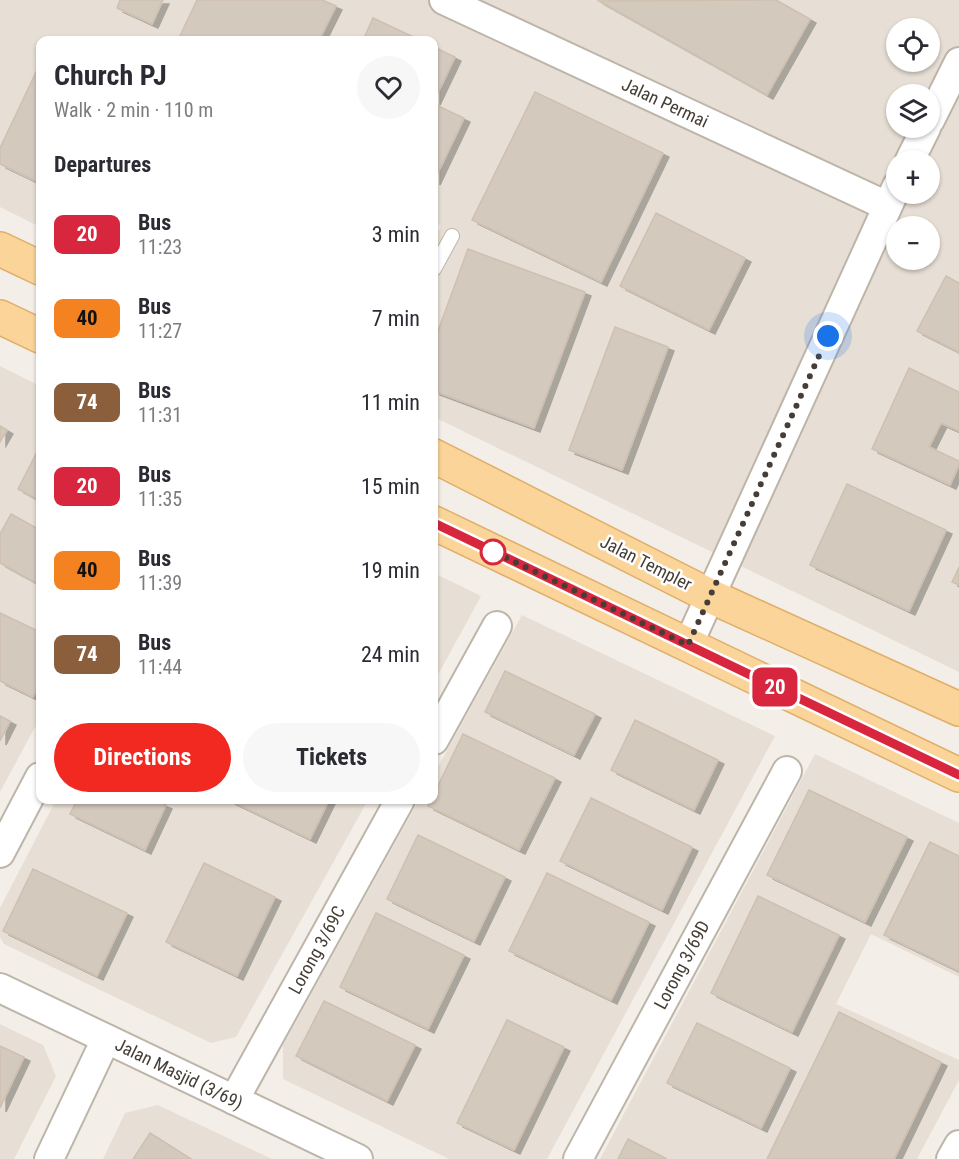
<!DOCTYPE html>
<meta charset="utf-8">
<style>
body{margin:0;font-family:"Roboto Condensed",sans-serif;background:#f7f7f7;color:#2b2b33;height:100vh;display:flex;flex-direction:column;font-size:22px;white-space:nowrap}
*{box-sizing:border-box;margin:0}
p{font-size:20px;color:#7c7c81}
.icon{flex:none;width:33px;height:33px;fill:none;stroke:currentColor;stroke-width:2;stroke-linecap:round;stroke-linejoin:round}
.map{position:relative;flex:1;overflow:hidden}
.drawer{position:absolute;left:36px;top:36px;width:402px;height:768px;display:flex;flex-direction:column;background:#fff;border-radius:12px;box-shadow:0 2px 4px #0004}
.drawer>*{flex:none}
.badge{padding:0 12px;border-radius:9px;font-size:21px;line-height:39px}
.tools{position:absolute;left:886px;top:18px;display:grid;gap:12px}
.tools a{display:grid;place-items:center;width:54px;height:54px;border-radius:50%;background:#fff;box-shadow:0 2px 4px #0004;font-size:30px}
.you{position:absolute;width:30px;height:30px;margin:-15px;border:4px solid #fff;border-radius:50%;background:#1a73e8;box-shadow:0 0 0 9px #1a73e833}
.map>.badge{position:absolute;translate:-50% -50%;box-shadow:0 0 0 3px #fff}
h2{padding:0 18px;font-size:22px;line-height:54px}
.round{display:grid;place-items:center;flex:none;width:63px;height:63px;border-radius:32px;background:#f7f7f7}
.headline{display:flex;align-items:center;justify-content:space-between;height:102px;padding:0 18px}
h1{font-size:28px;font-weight:700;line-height:45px}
.primary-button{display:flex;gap:12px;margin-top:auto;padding:12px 18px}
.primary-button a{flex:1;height:69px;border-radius:36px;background:#f22920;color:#fff;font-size:24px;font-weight:700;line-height:69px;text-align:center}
.primary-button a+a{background:#f7f7f7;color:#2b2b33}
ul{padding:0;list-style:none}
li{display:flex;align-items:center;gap:18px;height:84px;padding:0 18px}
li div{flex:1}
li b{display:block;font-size:22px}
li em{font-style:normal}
li .badge{min-width:66px;font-weight:700;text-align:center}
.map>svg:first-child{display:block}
</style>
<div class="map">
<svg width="959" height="1159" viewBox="0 0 959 1159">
<defs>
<filter id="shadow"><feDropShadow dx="6" dy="4" stdDeviation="0" flood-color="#0004"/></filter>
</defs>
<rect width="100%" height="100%" fill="#f3eee7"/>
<g fill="#e7dfd5" fill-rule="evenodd">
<path d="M0 0H959V672L434 417V239L441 226 434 222V40H40V227L0 207ZM897 28H930V62H897ZM897 94H930V128H897ZM897 160H930V194H897ZM897 226H930V260H897Z"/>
<polygon points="0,366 40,386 40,718 0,792"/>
<polygon points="434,573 481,596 434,682"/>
<polygon points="522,615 775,736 547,1159 449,1159 283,1079 283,1045 419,800 434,800 434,774"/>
<polygon points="815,754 959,823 959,977 871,934 836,1004 959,1060 959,1080 917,1159 600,1159"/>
<polygon points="56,800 368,800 236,1037 211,1043 4,944 0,937 0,908"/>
<polygon points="0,1024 43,1045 56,1076 14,1159 0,1159"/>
<polygon points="158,1105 272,1159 103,1159 125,1113"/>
</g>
<g fill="#d4c9bd" stroke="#cfc0b0" stroke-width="1.5" filter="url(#shadow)">
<polygon points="120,0 163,0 152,24 117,8"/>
<polygon points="197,0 322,0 336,6 319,40 178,40"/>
<polygon points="776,0 810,19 767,95 599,1"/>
<polygon points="373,18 420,40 363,40"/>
<polygon points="434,47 455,57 434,101"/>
<polygon points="38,68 40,69 40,183 0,164 0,148"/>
<polygon points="535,92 663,153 601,282 472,220"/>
<polygon points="434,104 464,118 434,181"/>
<polygon points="656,213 745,258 709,330 620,286"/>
<polygon points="468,249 585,292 534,428 434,391 434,342"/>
<polygon points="946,276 959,283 959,352 917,331"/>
<polygon points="615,327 668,347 622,470 569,450"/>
<polygon points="909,368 959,392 959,431 941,423 929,447 959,461 959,465 950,485 872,449"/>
<polygon points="0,426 7,430 0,442"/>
<polygon points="40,446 40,501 18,489"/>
<polygon points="847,484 946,530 909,611 810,565"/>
<polygon points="11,514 40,530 40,585 0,563 0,534"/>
<polygon points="959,567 959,585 952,582"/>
<polygon points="0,613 40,632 40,682 33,697 0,681"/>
<polygon points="505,671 595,714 574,755 485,712"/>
<polygon points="0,716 10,721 0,741"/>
<polygon points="635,720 718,760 694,810 611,770"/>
<polygon points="463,734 555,778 519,850 428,806 431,800 434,800 434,794"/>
<polygon points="809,790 907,837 865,922 767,875"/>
<polygon points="591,798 692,847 662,910 560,861"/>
<polygon points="77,800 154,800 166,805 145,850 70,814"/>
<polygon points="229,800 329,800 310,839"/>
<polygon points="418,835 505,877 474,941 387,899"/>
<polygon points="930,842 959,856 959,971 884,935"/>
<polygon points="204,863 275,897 237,976 166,942"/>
<polygon points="33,869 127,913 97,976 3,931"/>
<polygon points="547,873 649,922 611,1000 509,951"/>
<polygon points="758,896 839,935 792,1032 711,993"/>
<polygon points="376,913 464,955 428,1029 340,987"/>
<polygon points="324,1001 415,1045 387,1101 296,1056"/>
<polygon points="839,1012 941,1062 894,1159 767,1159"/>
<polygon points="507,1020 564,1047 514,1150 457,1123"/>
<polygon points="697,1023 790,1068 761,1128 667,1083"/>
<polygon points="0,1046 24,1057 0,1108"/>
<polygon points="150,1133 191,1159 133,1159"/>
<polygon points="628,1139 667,1159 618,1159"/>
</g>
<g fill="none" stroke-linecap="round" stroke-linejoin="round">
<defs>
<polyline id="service" points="434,269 452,236"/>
<g id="minor">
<polyline points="444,0 887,206"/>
<polyline points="930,120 959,62"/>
<polyline points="910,160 926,128"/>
<polyline points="688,645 897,186"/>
<polyline points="434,740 497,626"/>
<polyline points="0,853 40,777"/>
<polyline points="0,988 358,1159"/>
<polyline points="234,1100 400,800"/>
<polyline points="49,1159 106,1039"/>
<polyline points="578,1159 787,771"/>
<polyline points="951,1159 959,1145"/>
</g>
<g id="primary">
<polyline points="0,249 40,268"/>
<polyline points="0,317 40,336"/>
<polyline points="434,456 710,596 959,709"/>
<polyline points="434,523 959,775"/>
</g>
</defs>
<use href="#service" stroke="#beb5aa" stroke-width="16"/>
<use href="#minor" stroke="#beb5aa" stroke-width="32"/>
<use href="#primary" stroke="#dfaf69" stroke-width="36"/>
<use href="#service" stroke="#fff" stroke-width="14"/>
<use href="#minor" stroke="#fff" stroke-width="28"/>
<use href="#primary" stroke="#fad499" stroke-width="33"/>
</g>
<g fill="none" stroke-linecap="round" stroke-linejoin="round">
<defs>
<polyline id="line" points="434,523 959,775"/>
</defs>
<use href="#line" stroke="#fff" stroke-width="14"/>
<use href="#line" stroke="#d7263d" stroke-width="9"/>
<polyline stroke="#463e36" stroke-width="6" stroke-dasharray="0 10.8" points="493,552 490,550 688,645 828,336"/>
</g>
<circle fill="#fff" stroke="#d7263d" stroke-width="3" cx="493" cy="552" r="12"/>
<g text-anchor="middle" stroke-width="5" stroke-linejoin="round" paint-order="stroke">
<g font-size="18" fill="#463e36" stroke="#fff">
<text transform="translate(665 103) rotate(25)" y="6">Jalan Permai</text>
<text transform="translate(646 563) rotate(27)" y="6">Jalan Templer</text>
<text transform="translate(317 950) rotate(-61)" y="6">Lorong 3/69C</text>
<text transform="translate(682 965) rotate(-62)" y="6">Lorong 3/69D</text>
<text transform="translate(179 1074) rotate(26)" y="6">Jalan Masjid (3/69)</text>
</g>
</g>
</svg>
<div class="tools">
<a><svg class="icon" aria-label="locate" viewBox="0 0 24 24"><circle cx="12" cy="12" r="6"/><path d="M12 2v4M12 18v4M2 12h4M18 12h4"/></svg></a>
<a><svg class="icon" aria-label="layers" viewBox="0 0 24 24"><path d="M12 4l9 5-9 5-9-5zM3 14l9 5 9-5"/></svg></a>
<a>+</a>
<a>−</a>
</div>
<div class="you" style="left:828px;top:336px"></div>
<b class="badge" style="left:775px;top:687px;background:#d7263d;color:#fff">20</b>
<section class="drawer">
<div class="headline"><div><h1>Church PJ</h1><p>Walk · 2 min · 110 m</p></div><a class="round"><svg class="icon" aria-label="heart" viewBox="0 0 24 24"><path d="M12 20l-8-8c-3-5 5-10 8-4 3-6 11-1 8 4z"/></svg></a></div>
<h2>Departures</h2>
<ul>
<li><span class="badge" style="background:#d7263d;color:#fff">20</span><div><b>Bus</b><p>11:23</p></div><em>3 min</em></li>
<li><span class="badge" style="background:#f58220;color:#111">40</span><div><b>Bus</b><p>11:27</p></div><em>7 min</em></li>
<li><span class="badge" style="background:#8b5e3c;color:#fff">74</span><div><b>Bus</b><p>11:31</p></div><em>11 min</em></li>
<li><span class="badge" style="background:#d7263d;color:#fff">20</span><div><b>Bus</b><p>11:35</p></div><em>15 min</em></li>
<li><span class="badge" style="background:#f58220;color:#111">40</span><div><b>Bus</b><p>11:39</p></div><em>19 min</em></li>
<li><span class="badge" style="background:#8b5e3c;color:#fff">74</span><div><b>Bus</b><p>11:44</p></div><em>24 min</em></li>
</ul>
<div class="primary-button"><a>Directions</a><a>Tickets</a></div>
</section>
</div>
